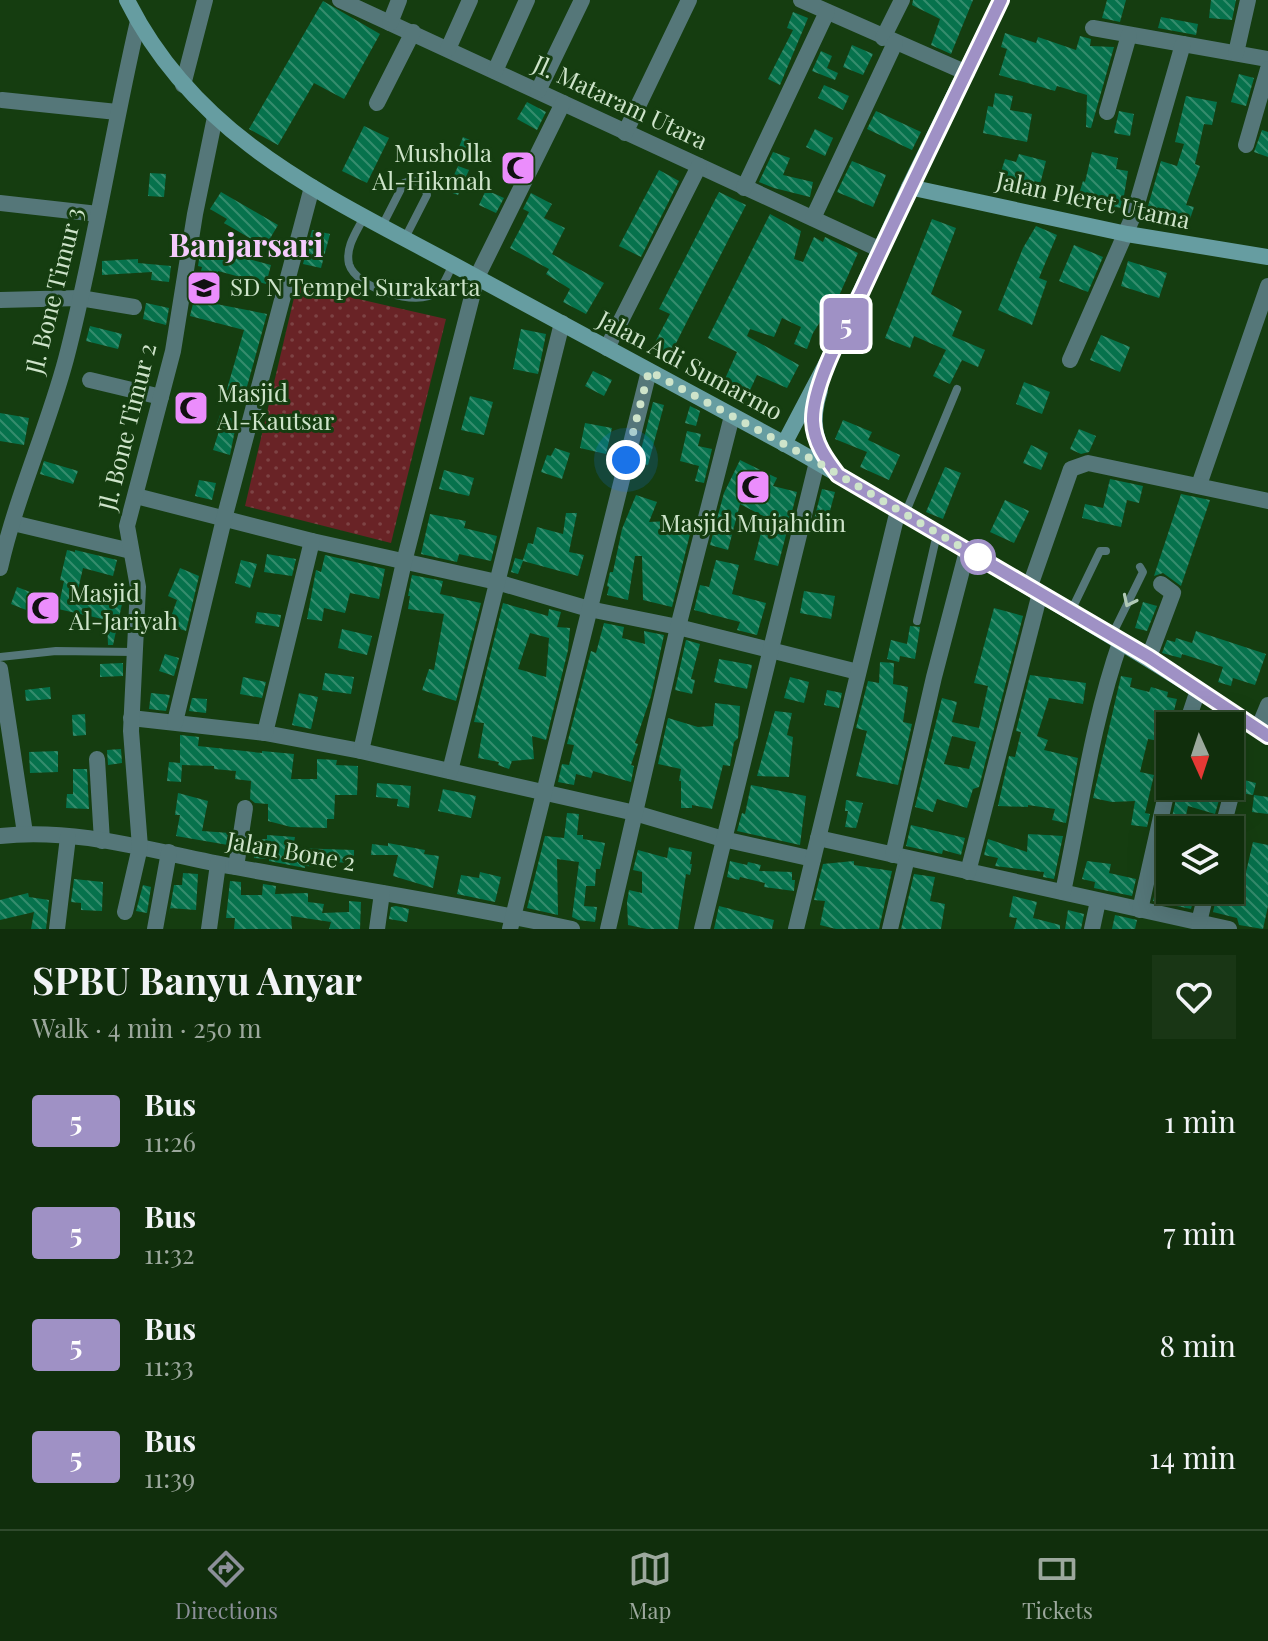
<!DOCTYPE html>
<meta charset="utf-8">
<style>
body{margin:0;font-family:"Playfair Display",serif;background:#193615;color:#f1f3f6;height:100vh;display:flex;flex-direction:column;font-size:30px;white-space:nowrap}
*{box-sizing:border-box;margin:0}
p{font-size:26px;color:#9ca89d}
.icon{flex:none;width:44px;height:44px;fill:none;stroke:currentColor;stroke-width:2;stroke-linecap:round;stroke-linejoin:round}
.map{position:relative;height:929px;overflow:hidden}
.sheet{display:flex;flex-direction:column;background:#102e0c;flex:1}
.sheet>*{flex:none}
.badge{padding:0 16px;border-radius:6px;font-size:28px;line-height:52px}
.needle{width:52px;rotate:177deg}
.tools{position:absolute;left:1156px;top:712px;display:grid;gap:16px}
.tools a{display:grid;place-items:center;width:88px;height:88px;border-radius:0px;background:#102e0c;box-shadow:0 8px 32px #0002,0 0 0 2px #304a2d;font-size:40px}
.you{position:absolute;width:40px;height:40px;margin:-20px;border:6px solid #fff;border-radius:50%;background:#1a73e8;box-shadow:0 0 0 12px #1a73e833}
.map>.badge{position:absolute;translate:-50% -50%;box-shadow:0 0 0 4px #fff}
.round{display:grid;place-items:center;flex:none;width:84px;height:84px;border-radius:0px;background:#193615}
.head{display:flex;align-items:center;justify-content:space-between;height:136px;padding:0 32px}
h1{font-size:38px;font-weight:700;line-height:60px}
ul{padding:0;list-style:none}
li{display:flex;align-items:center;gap:24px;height:112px;padding:0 32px}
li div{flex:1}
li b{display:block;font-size:30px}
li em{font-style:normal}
li .badge{min-width:88px;font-weight:700;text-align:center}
.dock{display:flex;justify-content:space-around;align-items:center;height:112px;border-top:2px solid #304a2d;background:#102e0c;font-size:22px;color:#9ca89d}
.dock a{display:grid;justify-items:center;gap:4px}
.dock .on{color:#8c9099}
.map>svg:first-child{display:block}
</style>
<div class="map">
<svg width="1268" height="929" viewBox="0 0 1268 929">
<defs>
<pattern id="grass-dots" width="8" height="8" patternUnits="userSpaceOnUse" patternTransform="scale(2)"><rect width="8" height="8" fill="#692326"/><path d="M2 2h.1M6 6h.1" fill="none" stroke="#7d4344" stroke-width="1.8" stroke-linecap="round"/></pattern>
<pattern id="building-back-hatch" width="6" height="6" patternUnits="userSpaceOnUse" patternTransform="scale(2)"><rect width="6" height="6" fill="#06724c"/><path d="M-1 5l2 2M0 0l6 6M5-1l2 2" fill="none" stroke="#358d6d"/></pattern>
</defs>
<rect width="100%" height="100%" fill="#153d10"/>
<polygon fill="url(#grass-dots)" points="297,285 446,319 391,543 245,506"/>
<g fill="url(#building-back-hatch)" fill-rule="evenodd">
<polygon points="913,0 973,0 951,54 931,45 940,19 912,5"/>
<polygon points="1107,0 1126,0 1120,22 1102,18"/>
<polygon points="1211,0 1236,0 1232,20 1209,18"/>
<polygon points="323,1 380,34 344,99 314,83 278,145 249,129"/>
<polygon points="793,12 808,18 780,85 768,79 793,30 787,28"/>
<polygon points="1161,17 1198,24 1196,35 1158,28"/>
<polygon points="1005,33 1036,43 1038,37 1076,50 1080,36 1091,39 1090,46 1114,47 1091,128 1086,127 1087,95 1057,86 1055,91 999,75 1007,49 1001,47"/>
<polygon points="852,45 873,54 863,75 843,67"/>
<polygon points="821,51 832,56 827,68 838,73 835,80 812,71"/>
<polygon points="1239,74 1254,78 1246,106 1231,102"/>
<polygon points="824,85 849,96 843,110 818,98"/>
<polygon points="995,93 1013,96 1010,110 1032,114 1027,142 983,133 988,106 993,107"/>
<polygon points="1186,96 1217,102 1212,125 1204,124 1195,164 1200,166 1186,205 1194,207 1188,225 1146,213 1161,161 1177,166 1184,144 1175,142"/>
<polygon points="527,102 546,112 537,130 517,119"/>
<polygon points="876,111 921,132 912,150 867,129"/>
<polygon points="1119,111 1134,114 1130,136 1114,133"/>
<polygon points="364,126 389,138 367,183 342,171"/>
<polygon points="815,129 833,138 825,156 806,147"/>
<polygon points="1262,130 1268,132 1268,157 1254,152"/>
<polygon points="463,137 477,143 469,161 456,155"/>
<polygon points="773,152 790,158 783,175 813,182 810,197 774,188 759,182"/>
<polygon points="1092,152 1118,158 1116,169 1128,171 1122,208 1090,203 1091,197 1079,194 1083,181 1085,182"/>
<polygon points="1019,154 1046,161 1038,192 1012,185 1013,182 999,178 1005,159 1016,162"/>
<polygon points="852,161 886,175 873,207 837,192"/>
<polygon points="458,166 469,170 458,195 447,191"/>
<polygon points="659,170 679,181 641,257 619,246"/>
<polygon points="150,173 166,174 164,197 148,196"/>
<polygon points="486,190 504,198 496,213 479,205"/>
<polygon points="221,192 278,225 265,247 224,223 227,219 210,209"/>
<polygon points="719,192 746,205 669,357 652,348 670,314 659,309"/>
<polygon points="531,193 552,204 544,218 565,228 552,254 604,283 586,314 563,302 570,289 546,274 549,269 510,248 529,212 523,209"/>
<polygon points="770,214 801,231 794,259 803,262 814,237 823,242 825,237 858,253 830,316 825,314 813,333 807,349 794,344 801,327 782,318 774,337 750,329 747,336 799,365 787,388 757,375 745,401 720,390 737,352 708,338"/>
<polygon points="932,219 956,228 931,294 962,311 952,336 985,350 978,367 962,360 950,384 933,376 946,350 914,336 910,348 885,338"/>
<polygon points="1036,226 1057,235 1039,278 1047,281 1032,325 998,310 1023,248"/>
<polygon points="312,230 330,234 321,268 303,264"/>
<polygon points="1074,245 1103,257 1088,292 1059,281"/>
<polygon points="201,246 271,265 266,284 218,271 211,303 267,314 243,401 225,396 244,330 190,316 202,267 198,266"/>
<polygon points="138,259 138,263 171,266 169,282 151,280 152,272 102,275 102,261"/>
<polygon points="1128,261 1167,273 1159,298 1121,286"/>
<polygon points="146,303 169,308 166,325 143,319"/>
<polygon points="90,326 122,334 118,349 86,341"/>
<polygon points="521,329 546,334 538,374 513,369"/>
<polygon points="1101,335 1130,347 1120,372 1090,360"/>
<polygon points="593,371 612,380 604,396 585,386"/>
<polygon points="1024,382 1050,392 1042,414 1016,404"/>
<polygon points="470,396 493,402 484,435 461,430"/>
<polygon points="653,402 664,405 648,465 638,462"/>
<polygon points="690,406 700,411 696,426 685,423"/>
<polygon points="0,413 29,418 24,445 0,441"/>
<polygon points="220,415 237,420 230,455 213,450 220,428 216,427"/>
<polygon points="843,420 872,432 868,440 900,455 889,480 860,467 867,452 835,439"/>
<polygon points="585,423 612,428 606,454 580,448"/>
<polygon points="1079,429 1096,436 1089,452 1081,454 1070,449"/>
<polygon points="687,431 701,434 698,446 712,449 704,483 695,481 699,466 680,461"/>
<polygon points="1031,445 1048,453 1041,470 1023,463"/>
<polygon points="555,448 570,453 562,479 541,472 547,455 551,456"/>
<polygon points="740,460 777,478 773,486 797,492 778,566 754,560 765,517 740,504 728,550 710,545 724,493"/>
<polygon points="44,461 78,471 73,484 40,474"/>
<polygon points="945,467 961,473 943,519 926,512"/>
<polygon points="444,470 474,478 469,496 439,489"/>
<polygon points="1110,479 1143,486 1139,503 1127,500 1121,527 1082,518 1085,504 1103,508"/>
<polygon points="199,480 216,483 212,500 195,496"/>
<polygon points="822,489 835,492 825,530 812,527"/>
<polygon points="1181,494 1210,500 1181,586 1163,573 1154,576"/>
<polygon points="636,495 657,502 649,522 690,520 690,534 672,607 643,600 642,556 635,556 628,600 607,595 609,587 607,586 610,572 613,572 622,529"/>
<polygon points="1005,500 1029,511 1014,543 990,532"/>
<polygon points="566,513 577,513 569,552 584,555 578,576 523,561 518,574 511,572 515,558 523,560 528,543 533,544 537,527 563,534"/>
<polygon points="430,514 466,521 464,528 497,536 491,561 459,554 457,562 421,554"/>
<polygon points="67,550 75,552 75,550 117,560 113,576 83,568 77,594 122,604 113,645 108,645 107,620 58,609 64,581 60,580"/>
<polygon points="267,554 296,559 292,576 264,572"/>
<polygon points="325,555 385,569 379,599 350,593 345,613 324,608 322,621 307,619 316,570 321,572"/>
<polygon points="241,560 257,564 250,588 235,583"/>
<polygon points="716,560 739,565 732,594 766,603 757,635 737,630 740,622 694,610 700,585 709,587"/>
<polygon points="180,568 199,576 186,631 168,625 177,600 168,596"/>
<polygon points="412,575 443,581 440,594 481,603 456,701 422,690 429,669 434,670 444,614 408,609 410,596 408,596"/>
<polygon points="17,587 51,600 44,617 11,604"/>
<polygon points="804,591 835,596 831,619 800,613"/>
<polygon points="1143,602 1157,606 1147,631 1135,628"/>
<path d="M503 603 548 616 549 609 561 612 557 627 570 628 568 650 546 740 532 736 534 759 512 761 509 769 498 765 499 762 478 758 484 723 474 722ZM530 633 549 638 546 677 518 669Z"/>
<path d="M994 608 1023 616 979 787 973 789 967 808 937 799 933 812 915 807 942 698 957 702 952 722 979 728 988 686 974 683ZM952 736 976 742 969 769 944 764Z"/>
<polygon points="257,612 281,615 279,627 255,623"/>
<polygon points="604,623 624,627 622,638 645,644 644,631 664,635 651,696 635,743 638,744 631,765 634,766 631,782 593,771 591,778 576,774 574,785 558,782 562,764 569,765 574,745 567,744 591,651 596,653"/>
<polygon points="910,626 920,627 915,659 900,656 899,662 887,659 891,640 907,644"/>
<polygon points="342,629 372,636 367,655 338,648"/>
<polygon points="1196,631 1266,654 1255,685 1233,678 1231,686 1218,682 1223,667 1182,654 1181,658 1162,653 1167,640 1175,642 1176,638 1192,643"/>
<polygon points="686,640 700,644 691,679 695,680 692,694 675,690"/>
<polygon points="165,654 179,658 174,676 159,671"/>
<polygon points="719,659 752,665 747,689 714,682"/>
<polygon points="880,662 894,663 893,684 908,687 903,722 912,724 898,785 856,776 867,731 856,728 868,681 879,683"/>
<polygon points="123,663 123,676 100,677 100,664"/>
<polygon points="325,673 354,677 351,694 322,690"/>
<polygon points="1030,675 1086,683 1083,704 1049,698 1037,736 1048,740 1044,750 1078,758 1066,823 1052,820 1055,809 1028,805 1028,807 998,806 1009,756 1015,757 1021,732 1016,731"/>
<polygon points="1121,676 1132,678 1130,687 1149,692 1151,687 1168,692 1167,697 1177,699 1170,726 1170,743 1148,739 1140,772 1154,775 1145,813 1150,814 1147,827 1131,825 1135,801 1112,802 1093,798"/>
<polygon points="243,677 266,682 262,698 240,694"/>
<polygon points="790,677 809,682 804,703 784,698"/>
<polygon points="50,687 51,699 26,701 25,690"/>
<polygon points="827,690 842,693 839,708 824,705"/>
<polygon points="151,693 170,695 166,711 149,709"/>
<polygon points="299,693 318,697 311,729 292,725"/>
<polygon points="192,698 207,699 206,713 189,711"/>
<polygon points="715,703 740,706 738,738 734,742 730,766 723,765 712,809 692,805 692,808 681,808 681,781 679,781 681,769 658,764 668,718 698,727 713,726"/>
<polygon points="775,711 792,713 787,735 793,737 789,777 757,776"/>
<polygon points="85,714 86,735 73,736 72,715"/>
<polygon points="180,735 199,737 198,746 262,753 262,751 294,754 291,779 317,779 317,759 337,760 336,765 358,766 357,795 335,795 334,819 327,819 327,828 291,827 268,821 268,804 255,803 250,799 251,781 235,779 236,771 214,769 214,766 182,765 181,782 167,781 169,762 180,763"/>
<polygon points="121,749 122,763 108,765 107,750"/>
<polygon points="58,751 58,772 30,773 29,752"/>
<polygon points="73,769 87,769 89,809 66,808 67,794 73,794"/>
<polygon points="1240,779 1256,783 1253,795 1241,793 1238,788"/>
<polygon points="377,783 411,786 409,808 397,806 398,799 376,797"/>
<polygon points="751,785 806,796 800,845 737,831 742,813 745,814"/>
<polygon points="1179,786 1197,786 1196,792 1219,800 1215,814 1188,806 1183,830 1170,830 1170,890 1196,890 1191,909 1153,901"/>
<polygon points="443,789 476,796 471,818 438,811"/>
<polygon points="178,793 208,801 202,831 230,833 228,845 176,836 180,815 175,815"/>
<polygon points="1254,795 1268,797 1268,814 1252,812"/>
<polygon points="846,800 863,803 856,828 845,827 848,811 845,811"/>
<polygon points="567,813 579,814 577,835 583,835 583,839 605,843 600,869 596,869 595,886 586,886 584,906 597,907 595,922 578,920 572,917 579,862 557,859 558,915 527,908 545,836 564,838"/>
<polygon points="911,825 965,838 961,855 943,850 942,854 906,846"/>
<polygon points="1028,834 1063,836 1054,879 1043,877 1044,872 995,866 998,858 984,855 988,839 1027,852"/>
<polygon points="267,835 295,837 293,848 354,850 354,863 329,862 329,867 305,866 305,868 269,861 269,859 254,858 255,840 267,839"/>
<polygon points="1253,842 1268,845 1268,906 1263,929 1239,925 1237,918 1213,912 1218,890 1230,890 1230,867 1246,872"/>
<polygon points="388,843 425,850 424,854 439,856 433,888 393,876 398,855 371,855 372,844 388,846"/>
<polygon points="669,847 692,852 690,864 692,864 690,875 686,874 678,929 647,929 628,925 627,902 629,890 642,893 642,872 633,870 638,850 667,858"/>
<polygon points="730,861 747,865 748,862 761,865 759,871 792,872 792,880 795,880 794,891 764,887 765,883 740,877 739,880 727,877"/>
<polygon points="854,861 854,865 892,871 879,929 836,929 820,925 825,901 814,900 823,864"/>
<polygon points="1087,861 1111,864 1109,873 1136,879 1132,896 1094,888 1095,882 1082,879"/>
<polygon points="480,872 501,877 495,902 457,894 461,875 479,878"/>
<polygon points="183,873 198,874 196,910 170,908 169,915 174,885 182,885"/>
<polygon points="914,874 935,877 930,901 945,904 941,929 901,929"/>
<polygon points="74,879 103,882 102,911 81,910 81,903 71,902"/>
<polygon points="230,881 241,882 241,895 262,895 263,884 276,886 275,894 308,893 308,902 324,904 322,913 349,912 349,901 361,902 360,929 329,929 331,922 291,916 292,929 234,929 235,918 226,918"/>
<polygon points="143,885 151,887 147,913 136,911"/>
<polygon points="28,893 29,897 49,900 46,929 31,929 34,912 0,920 0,900"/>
<polygon points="1013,896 1037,902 1033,918 1060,925 1060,929 1014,929 1017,918 1009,917"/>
<polygon points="396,906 409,909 407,922 389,919 391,907"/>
<polygon points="719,906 774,920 772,929 714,929"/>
<polygon points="1068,910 1084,914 1081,929 1065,929"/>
<polygon points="1115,915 1137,920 1135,929 1112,929"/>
</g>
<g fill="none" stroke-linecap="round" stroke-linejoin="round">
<g stroke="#557779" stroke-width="8">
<path d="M364 217C357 231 345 247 349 264 356 288 417 308 437 292 444 286 448 273 453 265"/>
<path d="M382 226 404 183C416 178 425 182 427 195L405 238"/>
<polyline points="905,514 957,389"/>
<polyline points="1071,611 1100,551 1106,551"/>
<polyline points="917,621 937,534"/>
<polyline points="1112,635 1143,572 1140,567"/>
<polyline points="0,657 56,651 134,652"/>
</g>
<g stroke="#557779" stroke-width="16">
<polyline points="340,0 881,250"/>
<polyline points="801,0 967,73"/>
<polyline points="390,23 399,0"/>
<polyline points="1093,28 1268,59"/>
<polyline points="883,38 902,0"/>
<polyline points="448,49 470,0"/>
<polyline points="1236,53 1248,0"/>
<polyline points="495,71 527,0"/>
<polyline points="183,85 205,0"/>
<polyline points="538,91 582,0"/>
<polyline points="2,100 117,112"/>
<polyline points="377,103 413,32"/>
<polyline points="1107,112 1129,35"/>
<polyline points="625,133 689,0"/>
<polyline points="1246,145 1268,69"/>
<polyline points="744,188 827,12"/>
<polyline points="0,203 98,214"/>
<polyline points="813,218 895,43"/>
<polyline points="0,300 80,298 134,307"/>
<polyline points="607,348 699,166"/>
<polyline points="1070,360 1134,214 1183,44"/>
<polyline points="90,380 161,397"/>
<polyline points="1199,485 1268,286"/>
<polyline points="136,496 312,541 497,582 589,609 678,627 858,672"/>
<polyline points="13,523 131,551"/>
<path d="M0 568C16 497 47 430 66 359 95 248 112 133 138 21"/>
<polyline points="1030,586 1071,469 1088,463 1268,501"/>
<polyline points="1149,657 1173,593 1161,584"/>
<polyline points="0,669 25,833"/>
<polyline points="131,718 265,733 361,751 635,813 723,839 813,859"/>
<polyline points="175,722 224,519 312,187"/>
<polyline points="1186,726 1198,690"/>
<polyline points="1258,729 1268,705"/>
<polyline points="265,733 312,541"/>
<polyline points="361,751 404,562 477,277 563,103"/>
<polyline points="97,759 102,841"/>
<polyline points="450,771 562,323"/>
<polyline points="1222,830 1231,796"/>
<path d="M0 836C79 827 158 853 235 867 347 888 460 904 572 929"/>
<polyline points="818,838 1229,929"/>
<polyline points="893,855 934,677 967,551"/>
<polyline points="236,867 245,808"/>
<polyline points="968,872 1040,593"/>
<path d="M1063 892C1081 808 1092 722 1121 640"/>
<polyline points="1140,910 1170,777"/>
<polyline points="125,912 140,847 131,731 138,587 127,526 173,351 195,214 215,117"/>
<polyline points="1199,922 1207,890"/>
<polyline points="57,929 68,837"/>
<polyline points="155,929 169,852"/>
<polyline points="209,929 218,864"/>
<polyline points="377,929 382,893"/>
<polyline points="510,929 649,371"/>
<polyline points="608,929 678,627 732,416"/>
<polyline points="702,929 817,462"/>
<polyline points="796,929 898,510"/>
<polyline points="890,929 907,858"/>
<polyline points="1092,929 1098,901"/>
</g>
<g stroke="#669da1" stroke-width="16">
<path d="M127 0C200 147 341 202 476 277 579 333 682 388 785 444 843 476 900 512 957 545 1062 607 1167 668 1268 736"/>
<polyline points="909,187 1127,234 1268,257"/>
<path d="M820 390C810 421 814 443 833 469"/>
<polyline points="784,444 835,347 909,187 1001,0"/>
</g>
</g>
<defs><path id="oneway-chevron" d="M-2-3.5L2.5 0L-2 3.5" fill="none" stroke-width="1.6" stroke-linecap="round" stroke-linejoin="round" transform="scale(2)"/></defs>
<use stroke="#b0c9b6" href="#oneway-chevron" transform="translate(1129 601) rotate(116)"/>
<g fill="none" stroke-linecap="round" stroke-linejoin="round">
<defs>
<path id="line" d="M1001 0C955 97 907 193 862 291 846 324 812 385 813 421 814 443 826 459 838 475L1149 657 1268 736"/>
</defs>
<use href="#line" stroke="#fff" stroke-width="18"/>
<use href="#line" stroke="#9f91c5" stroke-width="12"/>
<polyline stroke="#cee4ca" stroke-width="8" stroke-dasharray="0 14.4" points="626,460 649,371 817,462 988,563 978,557"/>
</g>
<defs>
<symbol id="mosque-square" viewBox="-11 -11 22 22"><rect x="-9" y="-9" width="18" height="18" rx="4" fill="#eb8dfc" stroke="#153d10"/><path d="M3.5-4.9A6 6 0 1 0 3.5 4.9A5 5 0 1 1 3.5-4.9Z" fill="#111"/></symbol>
<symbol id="school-square" viewBox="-11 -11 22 22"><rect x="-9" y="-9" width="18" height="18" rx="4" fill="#eb8dfc" stroke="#153d10"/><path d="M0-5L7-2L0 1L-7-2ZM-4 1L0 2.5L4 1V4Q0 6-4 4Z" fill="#111"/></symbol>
</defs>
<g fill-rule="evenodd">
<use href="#mosque-square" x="498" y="148" width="40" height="40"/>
<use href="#school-square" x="184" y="268" width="40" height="40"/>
<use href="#mosque-square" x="171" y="388" width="40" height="40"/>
<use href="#mosque-square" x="733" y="467" width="40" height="40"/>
<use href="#mosque-square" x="23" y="588" width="40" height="40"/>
</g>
<circle fill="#fff" stroke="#9f91c5" stroke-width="4" cx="978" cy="557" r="16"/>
<g text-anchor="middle" stroke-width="6" stroke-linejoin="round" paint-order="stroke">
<g font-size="24" fill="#cee4ca" stroke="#153d10">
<text transform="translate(620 103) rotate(25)" y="8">Jl. Mataram Utara</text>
<text transform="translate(1093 201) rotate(12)" y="8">Jalan Pleret Utama</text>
<text transform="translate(55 291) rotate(-76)" y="8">Jl. Bone Timur 3</text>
<text transform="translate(690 366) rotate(28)" y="8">Jalan Adi Sumarmo</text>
<text transform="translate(128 427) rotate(-76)" y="8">Jl. Bone Timur 2</text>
<text transform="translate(291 852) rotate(10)" y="8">Jalan Bone 2</text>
</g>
<g font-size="24" fill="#cee4ca" stroke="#153d10" text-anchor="start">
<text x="492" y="162" text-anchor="end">Musholla<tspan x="492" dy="28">Al-Hikmah</tspan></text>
<text x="230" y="296">SD N Tempel Surakarta</text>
<text x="217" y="402">Masjid<tspan x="217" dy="28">Al-Kautsar</tspan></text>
<text x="753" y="532" text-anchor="middle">Masjid Mujahidin</text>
<text x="69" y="602">Masjid<tspan x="69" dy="28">Al-Jariyah</tspan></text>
</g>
<g font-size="32" font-weight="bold" fill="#f5cbfc" stroke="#153d10">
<text x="246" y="257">Banjarsari</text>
</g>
</g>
</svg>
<div class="tools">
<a><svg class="needle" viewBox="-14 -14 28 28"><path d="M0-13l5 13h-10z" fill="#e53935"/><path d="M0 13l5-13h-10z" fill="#9ca89d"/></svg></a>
<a><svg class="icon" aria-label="layers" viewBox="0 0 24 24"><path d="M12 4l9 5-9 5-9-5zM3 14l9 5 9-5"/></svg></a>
</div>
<div class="you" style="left:626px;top:460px"></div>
<b class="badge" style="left:846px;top:324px;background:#9f91c5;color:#fff">5</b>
</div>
<section class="sheet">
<div class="head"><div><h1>SPBU Banyu Anyar</h1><p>Walk · 4 min · 250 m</p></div><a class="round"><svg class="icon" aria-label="heart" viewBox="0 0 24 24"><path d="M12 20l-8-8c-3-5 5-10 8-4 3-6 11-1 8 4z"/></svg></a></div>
<ul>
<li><span class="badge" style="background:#9f91c5;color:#fff">5</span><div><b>Bus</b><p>11:26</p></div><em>1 min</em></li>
<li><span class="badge" style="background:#9f91c5;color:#fff">5</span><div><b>Bus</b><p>11:32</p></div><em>7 min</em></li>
<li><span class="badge" style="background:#9f91c5;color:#fff">5</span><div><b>Bus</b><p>11:33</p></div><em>8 min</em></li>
<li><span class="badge" style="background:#9f91c5;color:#fff">5</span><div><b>Bus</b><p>11:39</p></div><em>14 min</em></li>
</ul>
</section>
<nav class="dock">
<a class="on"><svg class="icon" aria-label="directions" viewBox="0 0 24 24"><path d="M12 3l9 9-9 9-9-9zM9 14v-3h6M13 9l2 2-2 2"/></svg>Directions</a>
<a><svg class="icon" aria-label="map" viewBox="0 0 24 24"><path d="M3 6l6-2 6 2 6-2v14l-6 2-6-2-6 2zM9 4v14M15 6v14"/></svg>Map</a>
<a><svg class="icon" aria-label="tickets" viewBox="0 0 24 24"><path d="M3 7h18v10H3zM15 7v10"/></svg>Tickets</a>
</nav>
